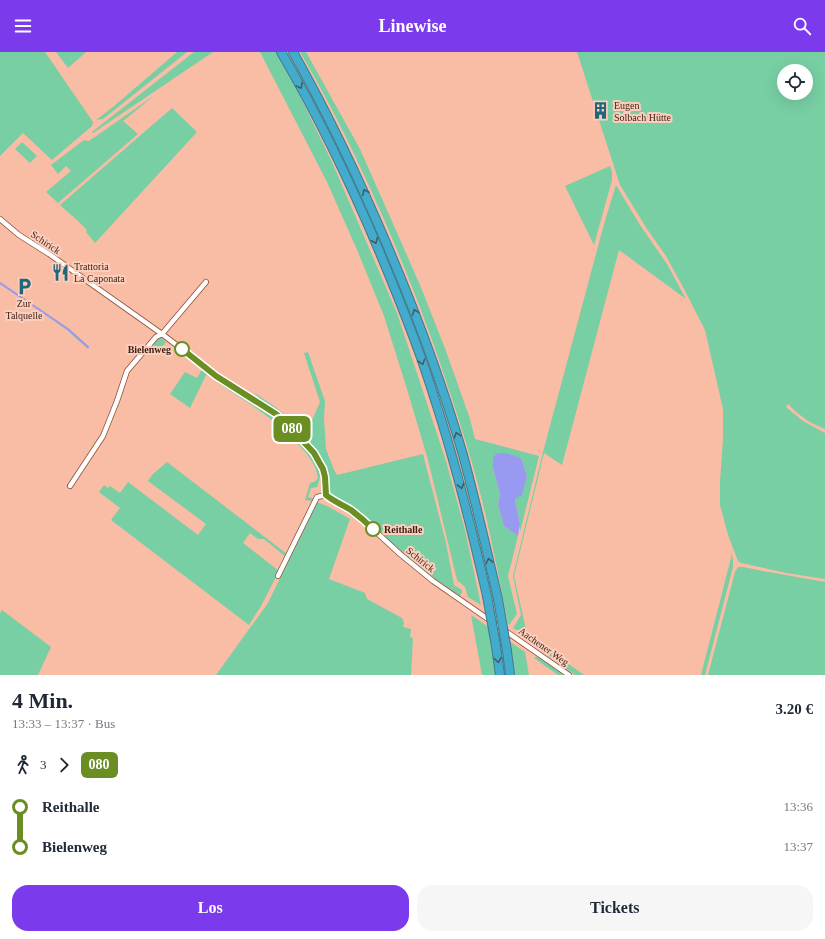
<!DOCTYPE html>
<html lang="de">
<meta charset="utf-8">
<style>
body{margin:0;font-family:"Times New Roman",serif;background:#f6f6f7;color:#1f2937;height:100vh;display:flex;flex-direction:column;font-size:15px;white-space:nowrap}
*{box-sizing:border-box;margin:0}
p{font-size:13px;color:#747a83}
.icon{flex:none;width:22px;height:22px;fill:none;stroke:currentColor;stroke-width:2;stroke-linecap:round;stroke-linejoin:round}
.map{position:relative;height:623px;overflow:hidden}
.drawer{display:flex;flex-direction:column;background:#fff;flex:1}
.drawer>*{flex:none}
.badge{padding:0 8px;border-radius:6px;font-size:14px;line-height:26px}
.controls{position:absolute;left:777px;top:12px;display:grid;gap:8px}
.controls a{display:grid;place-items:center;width:36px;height:36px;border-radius:50%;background:#fff;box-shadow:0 4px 16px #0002;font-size:20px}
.map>.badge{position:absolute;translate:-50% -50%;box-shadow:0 0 0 2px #fff}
.legs{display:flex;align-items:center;gap:6px;height:44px;padding:0 12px;font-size:13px}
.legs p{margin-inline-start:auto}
.headline{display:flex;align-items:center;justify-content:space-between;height:68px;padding:0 12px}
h1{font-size:22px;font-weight:800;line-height:30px}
.primary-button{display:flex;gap:8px;margin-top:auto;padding:8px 12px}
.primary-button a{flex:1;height:46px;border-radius:16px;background:#7c3aed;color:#fff;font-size:16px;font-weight:800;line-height:46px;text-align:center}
.primary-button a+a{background:#f6f6f7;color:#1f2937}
ul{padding:0 12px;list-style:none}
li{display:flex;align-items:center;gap:14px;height:40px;font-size:15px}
li i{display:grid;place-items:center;width:6px;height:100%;margin:0 5px;background:currentColor}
li i::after{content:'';width:10px;height:10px;margin:-5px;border:3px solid;border-radius:50%;background:#fff}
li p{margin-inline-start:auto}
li:first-child i{background:linear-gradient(#0000 50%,currentColor 0)}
li:last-child i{background:linear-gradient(currentColor 50%,#0000 0)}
header{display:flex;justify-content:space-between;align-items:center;height:52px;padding:0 12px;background:#7c3aed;color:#fff;font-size:18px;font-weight:800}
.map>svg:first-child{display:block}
</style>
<header><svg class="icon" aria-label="menu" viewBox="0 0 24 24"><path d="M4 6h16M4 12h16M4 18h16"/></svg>Linewise<svg class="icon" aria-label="search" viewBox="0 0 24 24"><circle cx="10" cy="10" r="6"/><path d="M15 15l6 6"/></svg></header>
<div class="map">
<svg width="825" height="623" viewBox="0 0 825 623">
<rect width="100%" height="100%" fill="#f9bca5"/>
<g fill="#78cfa4" fill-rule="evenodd">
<polygon points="0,0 45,0 93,70 92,74 52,108 23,81 0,104"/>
<polygon points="56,0 86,0 68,16"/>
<polygon points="177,0 187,0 103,67 96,68 113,55"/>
<polygon points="194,0 213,0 93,81 92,80"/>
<polygon points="260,0 277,0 283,9 332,110 397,261 446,409 465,478 481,553 468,545 465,535 457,528 428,408 407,337 384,264 358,200 327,130"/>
<path d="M300 0H306L360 97 420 233 446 299 470 367 475 387 539 404 520 480V472L515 447 527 424 522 408 493 416 500 442 498 452 504 474 518 484 508 524 517 562 509 573 508 572C500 530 492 489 482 448 470 400 454 352 438 305 418 247 395 191 370 136 349 90 326 44 300 0Z"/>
<path d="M577 0H825V377C818 374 810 371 804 366 798 362 793 357 788 352L786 355 803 369 825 381V527L786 521 746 512 741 511 738 509 728 483 720 453V430L723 387V357L705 278 683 235 666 204 647 177 620 133ZM784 19H806V41H784Z"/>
<polygon points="155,43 123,69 138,82 58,151 46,140 71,119 66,114 58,122 51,113 84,88 89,89"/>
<polygon points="172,56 197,80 95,191 86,180 87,178 78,169 60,153"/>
<polygon points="22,90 37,104 30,111 15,97"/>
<polygon points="610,114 612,120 612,128 594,193 565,134"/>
<polygon points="616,133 640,173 667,212 686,247 619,198 562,413 544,401 514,524 527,582 584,623 575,623 531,590 527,582 522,581 513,576 521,563 513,524 543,400 604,172"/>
<polygon points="0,230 68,277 89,295 88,297 67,278 32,253 0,232"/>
<polygon points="160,285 166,290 160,297 153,292"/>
<polygon points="308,300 325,349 324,366 326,397 334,418 337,423 423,402 446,491 454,533 462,538 462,540 460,544 423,518 390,489 365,464 353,455 330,441 328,435 326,420 322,409 316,400 293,374 274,358 262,349 253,340 277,356 306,382 320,350 304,301"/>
<polygon points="202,317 207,321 190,356 170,342 185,320 197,326"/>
<path d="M219 330C234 340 249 348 264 359 280 370 294 384 307 399 312 406 319 414 320 423 320 428 318 431 317 435L311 436 308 445 314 447 313 449 305 448 310 431C317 430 319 427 317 421 315 413 310 406 305 400 281 370 250 352 218 331Z"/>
<polygon points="167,410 287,502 286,505 264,487 258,487 250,481 243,491 279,519 261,554 249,573 111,468 120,456 99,440 104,433 108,436 110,434 120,441 128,430 198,483 206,472 148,429 153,422"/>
<polygon points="317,450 329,455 350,467 329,527 365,541 367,547 402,566 404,571 403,575 411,577 410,585 413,586 411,623 216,623 268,551"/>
<polygon points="731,500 733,508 733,515 705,623 701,623 731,506"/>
<polygon points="738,515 743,515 763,519 825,530 825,623 708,623 735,520"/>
<polygon points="2,558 51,595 38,623 0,623 0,561"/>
<polygon points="471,563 525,600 529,623 482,623"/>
<polygon points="538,604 564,623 558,623 534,606"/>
</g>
<polygon fill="#989af1" points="504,401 519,405 522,408 527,424 522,443 515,447 520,472 518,484 504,474 498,452 500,442 493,416 493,406 496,402"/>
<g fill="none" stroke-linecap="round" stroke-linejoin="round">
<polyline stroke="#989af1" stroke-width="2" points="0,231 68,277 88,295"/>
<defs>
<g id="minor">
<polyline points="0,167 19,183 49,202 162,282 216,323 276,362 287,372 297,383 314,401 319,410 323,417 325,425 326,443 329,446 351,458 362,467 400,502 433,529 569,623"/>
<polyline points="70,434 103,384 117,349 127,319 156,285 162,282 206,230"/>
<polyline points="278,524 317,445 326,443"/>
</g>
<g id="motorway">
<path d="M281 0C319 65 351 132 380 201 400 249 420 298 435 348 456 412 472 478 487 544"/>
<path d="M293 0C328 62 359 127 387 193 416 261 442 331 463 403 476 451 487 499 498 547"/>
<polyline points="496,594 500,623"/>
<polyline points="507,599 510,623"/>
</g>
</defs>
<use href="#minor" stroke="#8f4d34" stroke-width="6"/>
<use href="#motorway" stroke="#407a8b" stroke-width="10"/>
<use href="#minor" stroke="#fff" stroke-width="4.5"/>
<use href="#motorway" stroke="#43abcb" stroke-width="8"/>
<defs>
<g id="motorway-bridge">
<polyline points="487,544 496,594"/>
<polyline points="498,547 507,599"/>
</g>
</defs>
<use href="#motorway-bridge" stroke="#407a8b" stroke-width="10" stroke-linecap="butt"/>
<use href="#motorway-bridge" stroke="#43abcb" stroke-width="8"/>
</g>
<defs><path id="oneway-chevron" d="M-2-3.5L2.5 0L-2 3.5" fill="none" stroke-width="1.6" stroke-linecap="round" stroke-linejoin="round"/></defs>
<g stroke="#3f5e66">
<use href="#oneway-chevron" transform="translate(300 34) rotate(62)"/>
<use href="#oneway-chevron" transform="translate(365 140) rotate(-116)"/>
<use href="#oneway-chevron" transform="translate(375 189) rotate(67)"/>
<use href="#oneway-chevron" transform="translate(415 260) rotate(-111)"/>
<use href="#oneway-chevron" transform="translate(422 310) rotate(71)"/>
<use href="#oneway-chevron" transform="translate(457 383) rotate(-107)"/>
<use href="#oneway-chevron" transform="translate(461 434) rotate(75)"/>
<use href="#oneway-chevron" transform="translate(489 509) rotate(-103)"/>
<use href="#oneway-chevron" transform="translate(498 608) rotate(82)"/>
</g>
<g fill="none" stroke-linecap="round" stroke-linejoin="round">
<defs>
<path id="line-1" d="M182 297 216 324 276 362 287 372 314 401 319 410 323 417 325 425 326 443C333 449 343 453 351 458 359 464 366 470 373 477"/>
</defs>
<use href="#line-1" stroke="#fff" stroke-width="9"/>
<use href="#line-1" stroke="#6b8e23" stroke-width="6"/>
</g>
<defs>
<symbol id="building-bare" viewBox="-9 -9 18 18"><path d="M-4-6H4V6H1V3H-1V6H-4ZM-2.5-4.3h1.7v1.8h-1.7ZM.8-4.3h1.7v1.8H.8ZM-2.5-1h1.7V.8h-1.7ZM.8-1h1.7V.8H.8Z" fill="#236579" stroke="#fccebc" stroke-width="2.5" paint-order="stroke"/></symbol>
<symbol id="restaurant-bare" viewBox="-9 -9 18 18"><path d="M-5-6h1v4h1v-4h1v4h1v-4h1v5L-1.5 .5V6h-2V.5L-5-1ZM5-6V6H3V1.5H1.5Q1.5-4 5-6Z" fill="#236579" stroke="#fccebc" stroke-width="2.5" paint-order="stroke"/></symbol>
<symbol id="parking-bare" viewBox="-9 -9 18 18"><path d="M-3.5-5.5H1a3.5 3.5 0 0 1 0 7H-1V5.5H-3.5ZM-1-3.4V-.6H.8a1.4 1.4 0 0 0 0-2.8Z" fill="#236579" stroke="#fccebc" stroke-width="2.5" paint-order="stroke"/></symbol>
</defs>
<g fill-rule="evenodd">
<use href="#building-bare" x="588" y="46" width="25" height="25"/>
<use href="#restaurant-bare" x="48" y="208" width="25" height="25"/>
<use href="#parking-bare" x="12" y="222" width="25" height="25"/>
</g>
<g fill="#fff" stroke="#6b8e23" stroke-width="2">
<circle cx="182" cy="297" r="7"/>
<circle cx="373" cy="477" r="7"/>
</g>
<g text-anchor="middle" stroke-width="4" stroke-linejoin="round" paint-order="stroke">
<g font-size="10" fill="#3b1f14" stroke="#fccebc" text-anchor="start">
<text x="614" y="57">Eugen<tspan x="614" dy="12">Solbach Hütte</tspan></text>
<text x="74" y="218">Trattoria<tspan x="74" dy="12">La Caponata</tspan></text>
<text x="24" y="255" text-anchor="middle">Zur<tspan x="24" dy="12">Talquelle</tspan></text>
</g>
<g font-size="10" fill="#3b1f14" stroke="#fccebc">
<text transform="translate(46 190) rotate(34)" y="4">Schirick</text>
<text transform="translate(421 507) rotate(39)" y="4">Schirick</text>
<text transform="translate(544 594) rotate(35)" y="4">Aachener Weg</text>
</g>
<g font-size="10" font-weight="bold" fill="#3b1f14" stroke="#fccebc" text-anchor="end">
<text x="171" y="301">Bielenweg</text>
<text x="384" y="481" text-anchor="start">Reithalle</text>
</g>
</g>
</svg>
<div class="controls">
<a><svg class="icon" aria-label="locate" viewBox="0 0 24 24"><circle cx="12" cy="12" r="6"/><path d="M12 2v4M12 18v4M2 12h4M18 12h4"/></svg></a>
</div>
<b class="badge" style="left:292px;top:377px;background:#6b8e23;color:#fff">080</b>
</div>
<section class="drawer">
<div class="headline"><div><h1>4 Min.</h1><p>13:33 – 13:37 · Bus</p></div><b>3.20 €</b></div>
<div class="legs"><svg class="icon" aria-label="walk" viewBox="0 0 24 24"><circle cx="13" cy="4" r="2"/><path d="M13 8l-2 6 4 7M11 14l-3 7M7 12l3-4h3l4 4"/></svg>3<svg class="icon" aria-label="forward" viewBox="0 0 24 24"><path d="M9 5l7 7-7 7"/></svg><b class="badge" style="background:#6b8e23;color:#fff">080</b></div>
<ul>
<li><i style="color:#6b8e23"></i><b>Reithalle</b><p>13:36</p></li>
<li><i style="color:#6b8e23"></i><b>Bielenweg</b><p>13:37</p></li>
</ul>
<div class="primary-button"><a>Los</a><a>Tickets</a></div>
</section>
